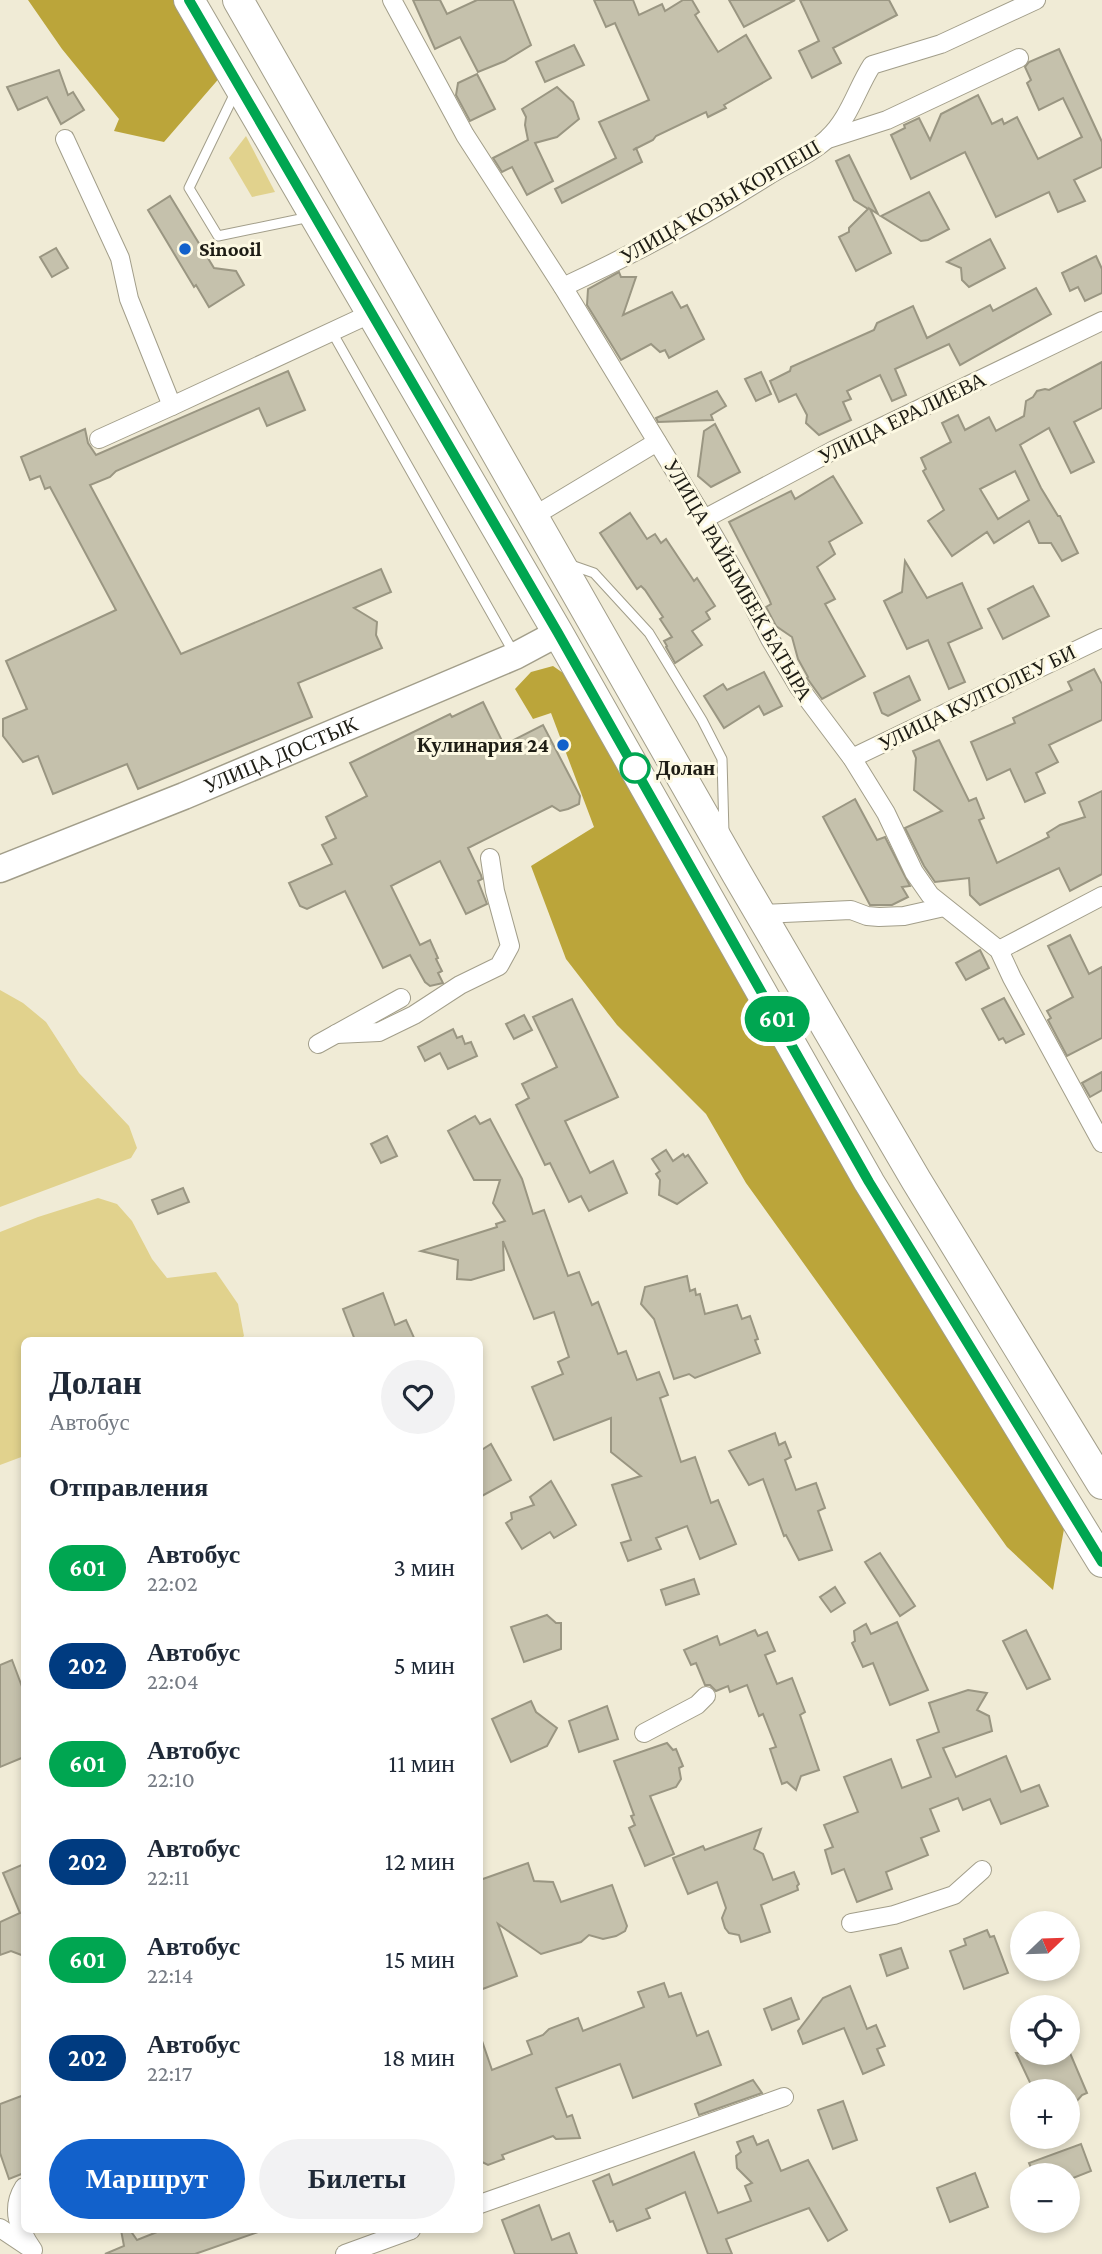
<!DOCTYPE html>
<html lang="ru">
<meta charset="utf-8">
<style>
body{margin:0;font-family:"Crimson Pro",serif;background:#f2f2f3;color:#1f2937;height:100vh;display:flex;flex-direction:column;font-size:26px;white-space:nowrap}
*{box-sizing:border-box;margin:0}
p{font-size:23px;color:#747a83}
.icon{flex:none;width:38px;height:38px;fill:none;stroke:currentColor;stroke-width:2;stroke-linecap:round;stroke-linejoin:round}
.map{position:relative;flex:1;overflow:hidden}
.drawer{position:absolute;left:21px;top:1337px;width:462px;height:896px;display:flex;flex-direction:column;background:#fff;border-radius:10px;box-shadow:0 4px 10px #0003}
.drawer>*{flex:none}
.badge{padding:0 14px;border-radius:23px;font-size:24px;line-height:46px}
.needle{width:46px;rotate:67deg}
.fabs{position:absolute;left:1010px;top:1911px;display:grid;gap:14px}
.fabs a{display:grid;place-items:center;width:70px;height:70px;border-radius:50%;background:#fff;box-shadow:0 4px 10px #0003;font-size:35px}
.map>.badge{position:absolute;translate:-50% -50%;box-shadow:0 0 0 4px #fff}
h2{padding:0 28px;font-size:26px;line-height:63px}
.round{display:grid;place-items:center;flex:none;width:74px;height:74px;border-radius:37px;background:#f2f2f3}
.overview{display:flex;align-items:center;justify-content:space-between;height:119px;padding:0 28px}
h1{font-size:33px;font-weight:700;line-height:52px}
.cta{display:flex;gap:14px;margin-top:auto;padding:14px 28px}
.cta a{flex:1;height:80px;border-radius:42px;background:#1261cb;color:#fff;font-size:28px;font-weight:700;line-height:80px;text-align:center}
.cta a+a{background:#f2f2f3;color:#1f2937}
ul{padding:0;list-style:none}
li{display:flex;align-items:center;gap:21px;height:98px;padding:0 28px}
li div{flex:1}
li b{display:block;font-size:26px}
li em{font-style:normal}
li .badge{min-width:77px;font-weight:700;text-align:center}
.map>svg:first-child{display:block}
</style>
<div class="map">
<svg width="1102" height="2254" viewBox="0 0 1102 2254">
<rect width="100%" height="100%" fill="#f0ebd6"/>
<g fill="#e1d28d">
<polygon points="246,136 275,192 252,197 229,158"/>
<polygon points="0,990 23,1003 46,1022 79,1073 129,1126 137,1148 131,1158 0,1207"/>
<polygon points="98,1198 117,1204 132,1221 152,1259 167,1278 216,1272 238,1304 244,1336 240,1340 24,1340 24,1456 0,1465 0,1232 38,1217"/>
</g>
<g fill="#bba53a">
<polygon points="28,0 176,0 222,75 164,142 114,131 119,119 62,49"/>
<polygon points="553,666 583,687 1064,1529 1053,1590 1007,1547 746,1183 706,1114 617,1025 566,959 531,866 594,827 551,713 533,719 515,689 531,672"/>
</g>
<g fill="#c5c1ac" stroke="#9a9682" stroke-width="2" fill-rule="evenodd">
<polygon points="413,0 440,0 447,14 477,0 513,0 531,45 505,61 478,72 460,37 435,49"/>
<polygon points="594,0 633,0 639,15 662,4 665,11 683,0 692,0 699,12 695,15 718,52 746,35 771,78 724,105 726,108 708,117 706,112 656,136 653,140 633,150 636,148 642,162 562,203 555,189 616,158 599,122 649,100 615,23 606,27"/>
<polygon points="729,0 795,0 744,27"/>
<polygon points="800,0 889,0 897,15 833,48 841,63 812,78 799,51 819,41"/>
<polygon points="574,45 584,65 545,82 536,62"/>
<polygon points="1059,49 1102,142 1102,167 1074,180 1085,201 1058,212 1049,192 996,217 965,152 911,179 891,135 905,128 904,125 919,118 930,140 941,114 978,95 992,124 1002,119 1004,124 1017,117 1038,159 1082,137 1063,98 1039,110 1027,83 1031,80 1025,67 1029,62"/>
<polygon points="59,70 68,95 73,92 84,110 61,124 47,97 18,110 7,87"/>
<polygon points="477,74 495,109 470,121 456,95 458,83"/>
<polygon points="557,87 573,102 579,119 557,137 535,143 553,181 527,195 512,167 502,172 493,158 528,140 525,125 526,117 522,109"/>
<polygon points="849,155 878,214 870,209 891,253 856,271 839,237 849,232 849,228 868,209 854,200 836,161"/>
<polygon points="929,192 949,229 928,240 921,241 881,216"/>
<polygon points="170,196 214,268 236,271 244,285 209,307 196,285 194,287 148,210"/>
<polygon points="990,239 1005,268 969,287 962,280 961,268 947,262"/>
<polygon points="56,248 68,268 52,277 40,257"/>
<polygon points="1096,256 1102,269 1102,293 1085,301 1078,287 1070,291 1062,273"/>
<polygon points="619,272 621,277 636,277 623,315 672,292 681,308 687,305 704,339 669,358 665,350 660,352 651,344 621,360 587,305 588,289"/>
<polygon points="1036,288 1051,314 960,365 949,344 895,369 906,395 892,401 880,375 847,391 851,399 843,402 851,420 819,435 806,423 807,415 796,394 779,402 770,381 790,371 791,367 874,330 877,323 913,306 927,338 990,305 993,311"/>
<path d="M1102 362V408L1074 422 1094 462 1071 473 1049 428 1020 445 1041 488 1058 516H1060L1078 553 1062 561 1051 543H1039L1029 521 994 543 987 532 952 556 928 521 944 510 923 471 926 469 921 458 951 442 942 423 958 415 965 430 989 417 996 431 1024 416 1026 401 1033 397 1037 391 1045 389 1049 390ZM1015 471 1029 500 998 519 980 489Z"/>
<polygon points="288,371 305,410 267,426 259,408 116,471 110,477 90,485 181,654 381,569 391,592 354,608 377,622 376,635 382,648 298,683 312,717 138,789 127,764 53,794 38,756 23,762 3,736 3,719 27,709 6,661 116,610 50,487 45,489 40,476 30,480 21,457 85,429 88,443 96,455"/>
<polygon points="761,372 771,394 756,401 745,379"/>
<polygon points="717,391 726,406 711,415 713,420 658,422 656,418"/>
<polygon points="715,424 740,472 711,487 698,476 704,431"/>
<polygon points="833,476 862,523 829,542 835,554 817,567 835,599 825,604 865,676 822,699 807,678 808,677 798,659 792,637 776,626 766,607 771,604 769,599 729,522 791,491 795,499"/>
<polygon points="630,513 647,539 655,534 661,543 666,539 694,581 697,578 715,606 706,612 710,619 692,631 702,645 675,663 666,647 667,646 664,641 672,637 660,619 663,617 645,590 641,586 637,589 600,533"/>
<polygon points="905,561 927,598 962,583 982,628 948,643 965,682 949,689 928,640 907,649 884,601 902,592"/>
<polygon points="1033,586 1049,616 1003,639 988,609"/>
<polygon points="1094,669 1102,684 1102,720 1049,745 1058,762 1036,773 1045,793 1025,802 1010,769 987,780 971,742 1015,723 1013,718 1072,690 1068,682"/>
<polygon points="764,672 782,706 764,715 759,706 724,728 704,696 723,684 727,690"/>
<polygon points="909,676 920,700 888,716 882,713 874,693"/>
<polygon points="483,702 504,745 543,725 580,796 579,804 568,809 560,811 552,806 468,848 481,875 482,879 478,881 487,904 466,914 440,861 391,886 420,945 430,940 438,958 436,959 442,971 438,973 443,983 430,986 425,982 410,955 383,968 345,891 307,909 300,906 289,883 332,864 322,845 336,838 326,817 367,796 350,763 450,714 452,717"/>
<polygon points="939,740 969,801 976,798 984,818 979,820 997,863 1049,837 1047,833 1060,825 1085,817 1079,802 1102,791 1102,874 1070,891 1059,868 980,905 970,895 969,878 935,882 924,866 905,828 942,811 914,790 916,758 913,751"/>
<polygon points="855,799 877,840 885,837 910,886 902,887 908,897 892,905 870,905 823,817"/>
<polygon points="1070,935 1089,974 1102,967 1102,1038 1067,1056 1048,1020 1051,1018 1047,1011 1073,997 1048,946"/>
<polygon points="980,950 989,968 966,980 956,963"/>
<polygon points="1004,998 1024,1034 1006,1043 1003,1038 999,1040 982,1009"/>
<polygon points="572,999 618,1097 565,1121 590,1173 613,1161 627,1193 589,1211 581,1196 569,1202 550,1163 545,1165 516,1105 529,1098 522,1084 557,1067 533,1017"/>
<polygon points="524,1015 532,1030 514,1039 506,1024"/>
<polygon points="453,1029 457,1038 462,1036 465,1044 471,1042 477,1056 448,1069 440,1053 425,1061 418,1047"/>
<polygon points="1102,1072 1102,1090 1090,1097 1082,1083"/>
<polygon points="475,1116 480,1124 490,1119 522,1179 533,1214 544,1210 568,1276 579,1272 592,1305 598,1302 618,1354 626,1351 637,1380 659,1372 668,1395 660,1398 681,1462 695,1457 711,1503 718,1500 736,1544 700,1559 687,1526 656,1538 661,1549 628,1561 621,1543 631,1540 612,1485 641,1476 611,1452 611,1418 554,1440 532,1387 563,1374 558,1362 569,1357 554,1312 534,1319 503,1241 504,1270 471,1280 457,1279 458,1260 421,1251 497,1227 496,1224 505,1221 493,1203 500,1180 474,1180 448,1131"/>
<polygon points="387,1136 397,1156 381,1163 371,1144"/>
<polygon points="666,1150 673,1161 683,1154 685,1157 688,1155 707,1183 677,1204 659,1195 660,1180 656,1174 660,1171 652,1159"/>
<polygon points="183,1188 189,1202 158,1214 152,1200"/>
<polygon points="687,1276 690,1291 695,1289 696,1295 700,1294 705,1314 737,1305 742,1319 750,1316 758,1339 755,1340 760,1353 695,1378 689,1374 674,1379 654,1319 641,1304 645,1287"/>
<polygon points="383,1293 395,1325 406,1320 415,1340 355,1340 343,1309"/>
<polygon points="775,1433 779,1445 785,1442 791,1457 785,1460 796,1490 816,1483 825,1508 818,1511 832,1550 799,1560 786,1535 784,1536 763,1479 749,1485 729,1451"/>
<polygon points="491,1444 511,1480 480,1497 480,1451"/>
<polygon points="551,1481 576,1525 554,1538 550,1532 522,1549 506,1523 512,1519 511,1513 534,1505 530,1497"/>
<polygon points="880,1553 915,1606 900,1616 865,1562"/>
<polygon points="694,1579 699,1594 666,1605 661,1590"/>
<polygon points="835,1587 845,1603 831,1612 820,1597"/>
<polygon points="547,1615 556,1623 561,1623 561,1649 524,1662 511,1627"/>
<polygon points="897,1622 928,1690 890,1705 873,1663 863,1667 852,1643 855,1641 854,1631 866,1624 871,1634"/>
<polygon points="755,1630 758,1636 767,1632 775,1651 765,1655 777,1684 792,1678 805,1712 800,1715 819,1770 801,1776 796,1790 787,1782 782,1784 770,1749 776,1747 763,1714 759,1716 747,1685 730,1692 728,1686 716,1691 710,1685 705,1685 696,1663 691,1665 684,1650 717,1636 720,1645"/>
<polygon points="1026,1630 1050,1679 1027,1689 1003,1641"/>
<polygon points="12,1660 24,1692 24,1757 0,1767 0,1665"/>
<polygon points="968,1690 987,1693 977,1710 989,1716 992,1731 943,1748 956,1777 1006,1756 1021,1792 1039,1785 1048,1806 1001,1824 990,1799 963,1810 958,1798 930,1809 939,1831 921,1838 928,1855 886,1872 892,1889 857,1902 844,1869 832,1874 825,1850 833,1847 824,1825 858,1812 844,1777 891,1759 902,1788 931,1777 917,1740 939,1732 929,1703"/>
<polygon points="531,1701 536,1712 557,1728 547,1746 511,1762 492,1719"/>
<polygon points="607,1706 618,1739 579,1752 569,1721"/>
<polygon points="667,1743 673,1750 676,1749 683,1766 679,1768 681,1779 676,1787 650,1796 674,1854 645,1866 629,1828 635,1825 631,1816 634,1815 614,1761"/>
<polygon points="761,1829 754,1849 763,1854 773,1880 794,1872 799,1884 797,1886 798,1890 761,1905 770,1932 741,1942 739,1935 729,1933 725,1928 722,1918 726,1908 717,1882 688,1894 673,1858 703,1846 705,1850"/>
<polygon points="528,1863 534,1881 553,1882 561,1902 612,1885 627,1926 625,1931 616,1936 603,1939 589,1935 581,1942 541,1954 498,1924 517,1976 480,1990 480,1880"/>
<polygon points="24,1864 24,1956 11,1951 0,1955 0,1922 20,1913 3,1873"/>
<polygon points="987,1930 990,1937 994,1936 1008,1973 964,1989 950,1951 966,1945 964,1939"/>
<polygon points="901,1948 908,1968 887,1976 880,1955"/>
<polygon points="664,1983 669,1997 681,1993 697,2036 708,2031 721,2065 633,2098 620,2064 556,2088 567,2117 572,2115 580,2138 556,2139 553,2136 502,2155 504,2159 488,2165 482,2162 480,2155 480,2042 482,2041 492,2070 532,2054 527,2041 543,2035 549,2029 578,2018 583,2031 644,2007 638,1992"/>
<polygon points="850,1986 867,2029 876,2025 885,2046 877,2049 884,2065 863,2074 844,2028 803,2044 798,2031 823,1998"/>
<polygon points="791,1998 799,2019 772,2030 764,2009"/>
<polygon points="1016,2053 1070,2053 1087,2093 1082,2095 1068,2111 1068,2091 1034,2091"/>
<polygon points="753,2080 762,2093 699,2115 695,2104"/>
<polygon points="24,2095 24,2173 9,2179 0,2153 0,2104"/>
<polygon points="843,2101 857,2140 833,2149 818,2110"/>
<polygon points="753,2136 757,2145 768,2140 781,2171 808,2160 847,2230 828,2241 809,2208 726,2239 732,2254 708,2254 685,2192 646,2209 650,2218 617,2231 613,2221 610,2222 593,2181 609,2174 613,2185 694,2152 718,2213 751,2201 745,2186 752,2183 737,2168 736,2156 741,2152 737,2142"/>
<polygon points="1081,2144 1091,2171 1068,2180 1068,2175 1034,2175 1029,2163"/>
<polygon points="975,2173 988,2207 950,2222 937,2188"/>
<polygon points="539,2205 552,2240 569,2233 577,2254 515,2254 502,2220"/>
<polygon points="121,2230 130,2230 137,2240 162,2230 258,2230 258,2232 195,2254 105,2254 124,2246"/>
</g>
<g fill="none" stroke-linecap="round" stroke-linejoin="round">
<defs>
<g id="service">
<polyline points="235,93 189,188 218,236 310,217"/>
<polyline points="332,332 515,655"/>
<polyline points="571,565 594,573 649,633 702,720 722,759 724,833"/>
</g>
<g id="minor">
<polyline points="392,0 465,135 563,287 704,519 745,590 770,639 798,686 852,758 886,813 914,872 930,895 999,950 1012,978 1102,1143"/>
<polyline points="65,139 120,258 129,299 172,406 372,313"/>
<polyline points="828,139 887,120 1019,58"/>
<path d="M563 287C634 254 703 217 769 175 787 164 814 152 828 138 849 119 857 88 872 65L941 44 1036 0"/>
<polyline points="99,439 172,406"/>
<polyline points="534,516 657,442"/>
<polyline points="704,519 834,450 1102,321"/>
<polyline points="852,758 1102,638"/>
<polyline points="760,914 851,910 867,916 879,917 904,916 944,907"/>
<polyline points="999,950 1102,896"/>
<polyline points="336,1034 379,1032 414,1015 460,985 499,966 510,946 495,891 490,858"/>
<polyline points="318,1044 401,998"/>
<polyline points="644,1733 697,1705 706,1696"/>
<polyline points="851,1923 894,1915 954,1895 982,1870"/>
<path d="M24 2187C10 2209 19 2230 33 2250"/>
<polyline points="480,2204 784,2097"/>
<polyline points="0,2228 27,2246"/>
<polyline points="345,2254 411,2230"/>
</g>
<g id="secondary">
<path id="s1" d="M0 869 184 796 515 656 558 633"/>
</g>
<g id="trunk">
<polyline points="189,0 558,633 869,1182 1102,1562"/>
<polyline points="238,0 737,874 916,1180 1102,1484"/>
</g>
</defs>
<use href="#service" stroke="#a29e8a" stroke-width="11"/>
<use href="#minor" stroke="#a29e8a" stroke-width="20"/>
<use href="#secondary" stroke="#a29e8a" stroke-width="29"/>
<use href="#trunk" stroke="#a29e8a" stroke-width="32"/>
<use href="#service" stroke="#fff" stroke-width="9"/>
<use href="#minor" stroke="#fff" stroke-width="18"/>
<use href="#secondary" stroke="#fff" stroke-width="26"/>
<use href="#trunk" stroke="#fff" stroke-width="30"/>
</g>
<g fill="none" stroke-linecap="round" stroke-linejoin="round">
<defs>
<polyline id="line" points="189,0 558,633 869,1182 1102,1562"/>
</defs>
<use href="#line" stroke="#fff" stroke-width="16"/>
<use href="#line" stroke="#00a651" stroke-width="10"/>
</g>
<g fill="#1261cb" stroke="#fdf9e3" stroke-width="2.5">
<circle cx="185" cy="249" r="7"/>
<circle cx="563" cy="745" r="7"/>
</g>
<circle fill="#fff" stroke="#00a651" stroke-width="3.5" cx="635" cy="768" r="14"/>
<g text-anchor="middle" stroke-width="6" stroke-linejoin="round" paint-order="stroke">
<g font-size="21" fill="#1e1d15" stroke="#fdf9e3">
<text transform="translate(720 202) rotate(-30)" y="7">УЛИЦА КОЗЫ КОРПЕШ</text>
<text transform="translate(902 418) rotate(-26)" y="7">УЛИЦА ЕРАЛИЕВА</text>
<text transform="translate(738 580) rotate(60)" y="7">УЛИЦА РАЙЫМБЕК БАТЫРА</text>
<text transform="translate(977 698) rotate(-26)" y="7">УЛИЦА КУЛТОЛЕУ БИ</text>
<text dy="7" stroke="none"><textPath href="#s1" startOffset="303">УЛИЦА ДОСТЫК</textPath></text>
</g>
<g font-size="21" font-weight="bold" fill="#1e1d15" stroke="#fdf9e3" text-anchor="start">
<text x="199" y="256">Sinooil</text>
<text x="549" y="752" text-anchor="end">Кулинария 24</text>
</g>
<g font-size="21" font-weight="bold" fill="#1e1d15" stroke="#fdf9e3" text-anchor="start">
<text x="656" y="775">Долан</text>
</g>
</g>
</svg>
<div class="fabs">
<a><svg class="needle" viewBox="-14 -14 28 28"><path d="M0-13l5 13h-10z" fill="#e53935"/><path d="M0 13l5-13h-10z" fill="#747a83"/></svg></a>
<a><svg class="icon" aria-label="locate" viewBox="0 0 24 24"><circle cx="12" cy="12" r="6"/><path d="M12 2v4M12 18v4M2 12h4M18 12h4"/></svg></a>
<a>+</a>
<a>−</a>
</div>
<b class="badge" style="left:777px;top:1019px;background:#00a651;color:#fff">601</b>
<section class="drawer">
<div class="overview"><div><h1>Долан</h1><p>Автобус</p></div><a class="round"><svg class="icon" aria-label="heart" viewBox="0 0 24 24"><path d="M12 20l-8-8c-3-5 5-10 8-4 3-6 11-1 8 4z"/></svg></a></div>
<h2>Отправления</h2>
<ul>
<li><span class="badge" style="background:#00a651;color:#fff">601</span><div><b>Автобус</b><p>22:02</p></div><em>3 мин</em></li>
<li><span class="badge" style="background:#003b80;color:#fff">202</span><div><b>Автобус</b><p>22:04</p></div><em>5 мин</em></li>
<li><span class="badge" style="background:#00a651;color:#fff">601</span><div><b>Автобус</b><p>22:10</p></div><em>11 мин</em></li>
<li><span class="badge" style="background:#003b80;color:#fff">202</span><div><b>Автобус</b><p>22:11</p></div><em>12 мин</em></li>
<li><span class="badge" style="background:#00a651;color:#fff">601</span><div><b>Автобус</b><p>22:14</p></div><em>15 мин</em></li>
<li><span class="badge" style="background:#003b80;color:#fff">202</span><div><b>Автобус</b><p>22:17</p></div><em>18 мин</em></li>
</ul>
<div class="cta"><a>Маршрут</a><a>Билеты</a></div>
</section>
</div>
